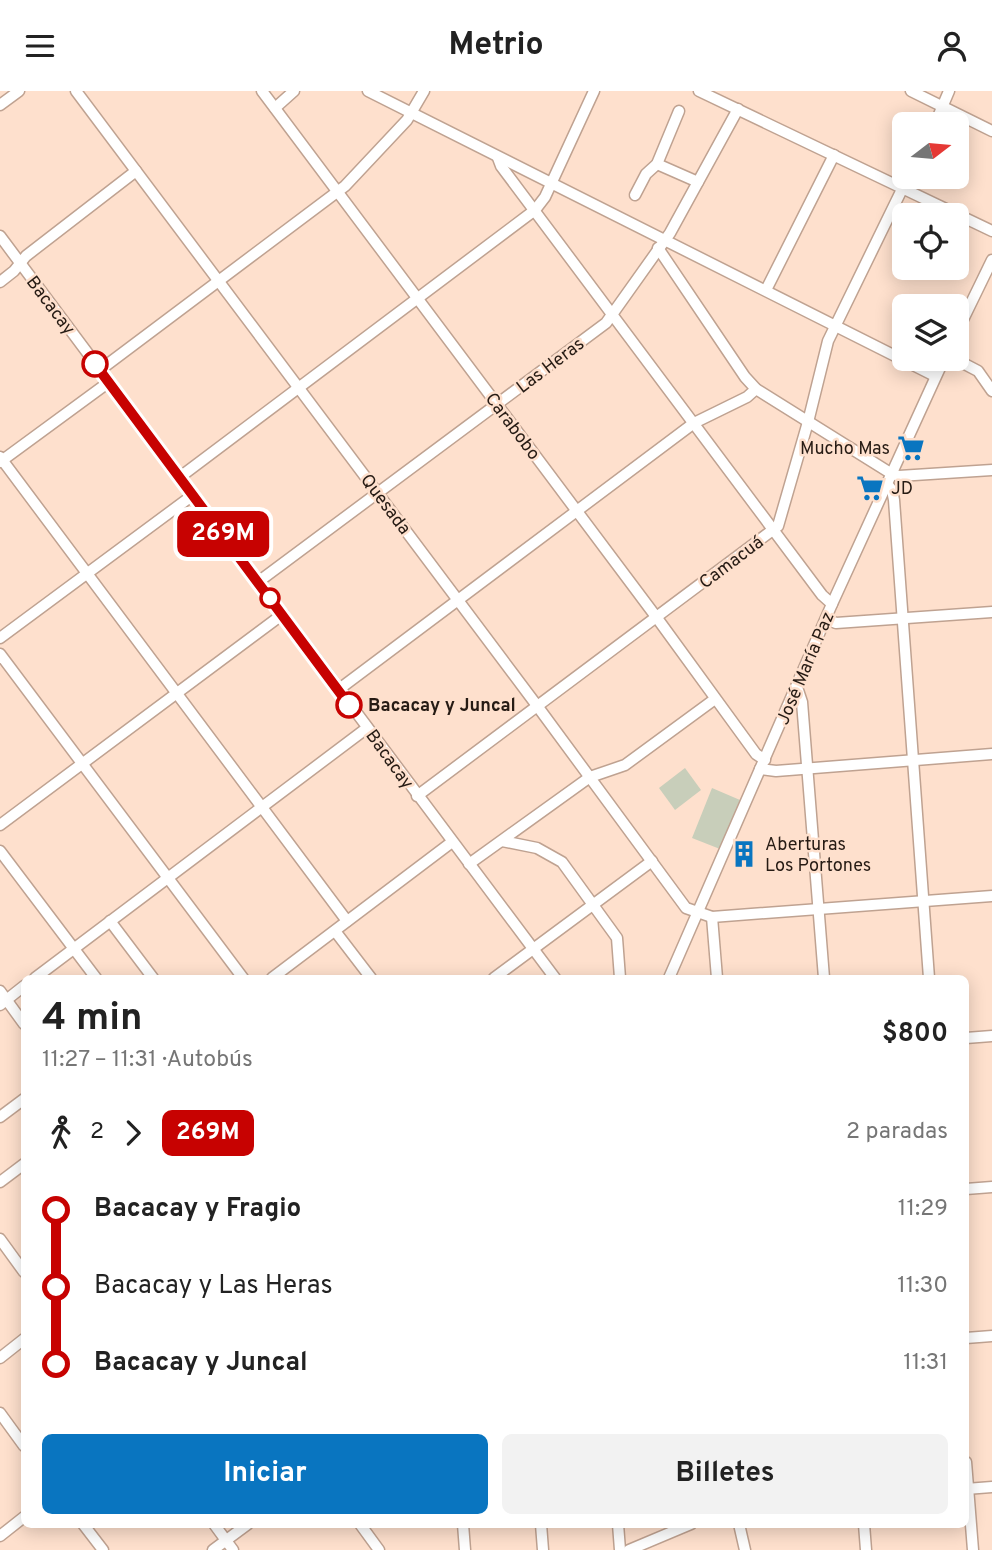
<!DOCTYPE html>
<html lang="es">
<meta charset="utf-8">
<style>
body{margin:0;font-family:Overpass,sans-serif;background:#f2f2f2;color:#222;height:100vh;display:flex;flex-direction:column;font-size:26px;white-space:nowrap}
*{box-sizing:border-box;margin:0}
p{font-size:23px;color:#767676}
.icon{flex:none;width:38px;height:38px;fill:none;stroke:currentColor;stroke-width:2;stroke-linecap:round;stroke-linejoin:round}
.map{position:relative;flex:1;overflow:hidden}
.sheet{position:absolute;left:21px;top:884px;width:948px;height:553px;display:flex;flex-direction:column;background:#fff;border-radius:10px;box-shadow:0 4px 18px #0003}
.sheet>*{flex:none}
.badge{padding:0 14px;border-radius:10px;font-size:24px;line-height:46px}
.needle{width:46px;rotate:74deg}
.buttons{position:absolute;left:892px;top:21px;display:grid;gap:14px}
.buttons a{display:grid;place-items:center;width:77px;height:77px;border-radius:10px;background:#fff;box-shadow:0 4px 18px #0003;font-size:35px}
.map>.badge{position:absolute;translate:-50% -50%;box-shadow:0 0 0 4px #fff}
.legs{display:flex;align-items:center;gap:10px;height:77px;padding:0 21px;font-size:23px}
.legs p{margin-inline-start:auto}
.overview{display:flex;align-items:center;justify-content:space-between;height:119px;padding:0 21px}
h1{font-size:38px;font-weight:700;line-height:52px}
.cta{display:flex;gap:14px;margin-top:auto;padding:14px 21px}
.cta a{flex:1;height:80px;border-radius:10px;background:#0975c0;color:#fff;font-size:28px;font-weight:700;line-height:80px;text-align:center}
.cta a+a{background:#f2f2f2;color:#222}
ul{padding:0 21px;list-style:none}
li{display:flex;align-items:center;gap:24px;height:77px;font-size:26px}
li i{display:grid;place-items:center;width:10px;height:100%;margin:0 9px;background:currentColor}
li i::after{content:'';width:18px;height:18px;margin:-9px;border:5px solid;border-radius:50%;background:#fff}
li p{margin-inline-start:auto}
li:first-child i{background:linear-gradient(#0000 50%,currentColor 0)}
li:last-child i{background:linear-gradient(currentColor 50%,#0000 0)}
header{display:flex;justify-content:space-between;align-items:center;height:91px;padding:0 21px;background:#fff;font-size:32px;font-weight:700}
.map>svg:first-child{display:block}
</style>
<header><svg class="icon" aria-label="menu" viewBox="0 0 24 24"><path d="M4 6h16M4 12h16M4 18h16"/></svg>Metrio<svg class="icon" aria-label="person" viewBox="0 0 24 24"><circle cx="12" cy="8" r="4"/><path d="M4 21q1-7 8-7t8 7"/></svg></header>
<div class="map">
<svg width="992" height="1459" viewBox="0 0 992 1459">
<rect width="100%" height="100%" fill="#fee0cd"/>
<g fill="#c8ceba">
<polygon points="685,677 701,699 675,719 659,697"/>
<polygon points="712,697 740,709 720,758 692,747"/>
</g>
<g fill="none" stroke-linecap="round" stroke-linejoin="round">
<defs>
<g id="minor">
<polyline points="76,0 538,616 686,817 712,826 992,805"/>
<polyline points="262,0 657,527 756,663 765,669"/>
<polyline points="368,0 935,285"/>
<polyline points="699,0 992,140"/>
<polyline points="911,0 992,40"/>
<polyline points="0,14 19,0"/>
<polyline points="275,17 294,0"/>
<polyline points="935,33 949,0"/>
<polyline points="498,67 501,75 822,504 832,513"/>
<polyline points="657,73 698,91"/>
<polyline points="635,104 646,83 657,73 679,20"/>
<polyline points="0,145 555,887"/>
<polyline points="658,157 745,286 756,298 892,383 899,385 992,379"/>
<polyline points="0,191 14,180 26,165 136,80"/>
<polyline points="766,199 834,64"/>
<polyline points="957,241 992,169"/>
<polyline points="955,268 978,280 992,300"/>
<polyline points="100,279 345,95 407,29 424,0"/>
<polyline points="0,366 347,830"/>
<polyline points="0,371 109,291"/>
<polyline points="180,386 535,119 545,106 594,0"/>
<polyline points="887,393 892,399 894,409 929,887"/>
<polyline points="258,491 606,232 670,142 738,18"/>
<polyline points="826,528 836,532 992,521"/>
<polyline points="0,547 193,404"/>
<polyline points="0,563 243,887"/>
<polyline points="797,596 802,611 824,887"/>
<polyline points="338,599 694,332 747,306 756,298"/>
<polyline points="760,678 776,680 992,663"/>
<polyline points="417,705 778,435 808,331 828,250 908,86"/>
<polyline points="0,734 283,523"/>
<polyline points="502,750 537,757 562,771 617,847 620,887"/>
<polyline points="0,760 96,887"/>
<polyline points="469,773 590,686 625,674 715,608"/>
<polyline points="712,826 717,887"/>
<polyline points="110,830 153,887"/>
<polyline points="335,840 371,887"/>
<polyline points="35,887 367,637"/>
<polyline points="272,887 452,751"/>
<polyline points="494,887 652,770"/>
<polyline points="669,887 832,513 944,268"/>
<polyline points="0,900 24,933"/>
<polyline points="0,914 24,895"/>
<polyline points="966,947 992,945"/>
<polyline points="0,1026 24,1008"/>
<polyline points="0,1091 24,1073"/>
<polyline points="966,1098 992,1096"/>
<polyline points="0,1148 24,1181"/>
<polyline points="966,1247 992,1245"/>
<polyline points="0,1267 24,1248"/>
<polyline points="0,1322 24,1355"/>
<polyline points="966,1371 973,1459"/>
<polyline points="966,1398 992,1396"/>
<polyline points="83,1433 103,1459"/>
<polyline points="214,1433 233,1459"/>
<polyline points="360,1433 379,1459"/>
<polyline points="463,1433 465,1459"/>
<polyline points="541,1433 543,1459"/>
<polyline points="618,1433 620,1459"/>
<polyline points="739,1433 745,1459"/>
<polyline points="864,1433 866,1459"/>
<polyline points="0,1445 24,1426"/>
<polyline points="213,1459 248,1433"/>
<polyline points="629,1459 691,1433"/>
</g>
</defs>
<use href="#minor" stroke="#bfa291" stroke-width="13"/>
<use href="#minor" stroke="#fff" stroke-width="10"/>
</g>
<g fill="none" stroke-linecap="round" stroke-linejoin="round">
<defs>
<polyline id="line-1" points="95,273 349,614"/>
</defs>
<use href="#line-1" stroke="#fff" stroke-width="16"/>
<use href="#line-1" stroke="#c70201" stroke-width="10"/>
</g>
<defs>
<symbol id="supermarket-bare" viewBox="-9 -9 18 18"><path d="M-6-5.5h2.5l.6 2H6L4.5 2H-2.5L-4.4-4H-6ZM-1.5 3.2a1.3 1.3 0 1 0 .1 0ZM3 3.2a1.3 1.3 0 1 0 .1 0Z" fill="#0975c0" stroke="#fee0cd" stroke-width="2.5" paint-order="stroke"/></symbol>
<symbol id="building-bare" viewBox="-9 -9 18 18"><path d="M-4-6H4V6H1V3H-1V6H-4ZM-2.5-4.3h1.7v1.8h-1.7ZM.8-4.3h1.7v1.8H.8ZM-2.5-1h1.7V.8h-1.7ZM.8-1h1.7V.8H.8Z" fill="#0975c0" stroke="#fee0cd" stroke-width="2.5" paint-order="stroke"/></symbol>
</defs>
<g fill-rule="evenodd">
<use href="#supermarket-bare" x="892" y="338" width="38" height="38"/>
<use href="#supermarket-bare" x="851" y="378" width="38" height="38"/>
<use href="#building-bare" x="725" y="744" width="38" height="38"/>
</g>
<g fill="#fff" stroke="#c70201" stroke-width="3.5">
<circle cx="95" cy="273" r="12"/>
<circle cx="270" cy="507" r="9"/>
<circle cx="349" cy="614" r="12"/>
</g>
<g text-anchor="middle" stroke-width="5" stroke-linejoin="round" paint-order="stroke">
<g font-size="18" fill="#261b14" stroke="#fee0cd">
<text transform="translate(51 214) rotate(53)" y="6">Bacacay</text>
<text transform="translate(550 274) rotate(-37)" y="6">Las Heras</text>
<text transform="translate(513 335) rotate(53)" y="6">Carabobo</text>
<text transform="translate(386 413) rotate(53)" y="6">Quesada</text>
<text transform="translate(731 471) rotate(-37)" y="6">Camacuá</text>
<text transform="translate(805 577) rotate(-67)" y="6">José María Paz</text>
<text transform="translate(390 668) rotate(54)" y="6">Bacacay</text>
</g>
<g font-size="18" fill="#261b14" stroke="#fee0cd" text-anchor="start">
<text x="890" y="363" text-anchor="end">Mucho Mas</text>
<text x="891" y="403">JD</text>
<text x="765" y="759">Aberturas<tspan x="765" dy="21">Los Portones</tspan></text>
</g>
<g font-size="18" font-weight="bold" fill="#261b14" stroke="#fee0cd" text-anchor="start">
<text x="368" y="620">Bacacay y Juncal</text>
</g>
</g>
</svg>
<div class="buttons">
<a><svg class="needle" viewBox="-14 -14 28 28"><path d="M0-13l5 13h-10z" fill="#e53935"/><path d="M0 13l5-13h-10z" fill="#767676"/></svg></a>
<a><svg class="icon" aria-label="locate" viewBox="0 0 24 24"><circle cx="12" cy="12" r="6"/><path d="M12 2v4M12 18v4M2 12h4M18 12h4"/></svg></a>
<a><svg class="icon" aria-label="layers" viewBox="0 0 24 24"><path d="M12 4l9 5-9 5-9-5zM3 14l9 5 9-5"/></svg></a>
</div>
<b class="badge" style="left:223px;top:443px;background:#c70201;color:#fff">269M</b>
<section class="sheet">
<div class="overview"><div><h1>4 min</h1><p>11:27 – 11:31 · Autobús</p></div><b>$800</b></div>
<div class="legs"><svg class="icon" aria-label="walk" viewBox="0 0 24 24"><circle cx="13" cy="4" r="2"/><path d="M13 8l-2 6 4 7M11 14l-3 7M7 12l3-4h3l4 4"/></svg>2<svg class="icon" aria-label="forward" viewBox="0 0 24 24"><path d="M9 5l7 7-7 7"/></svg><b class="badge" style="background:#c70201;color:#fff">269M</b><p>2 paradas</p></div>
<ul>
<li><i style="color:#c70201"></i><b>Bacacay y Fragio</b><p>11:29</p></li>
<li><i style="color:#c70201"></i><span>Bacacay y Las Heras</span><p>11:30</p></li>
<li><i style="color:#c70201"></i><b>Bacacay y Juncal</b><p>11:31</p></li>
</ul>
<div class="cta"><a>Iniciar</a><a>Billetes</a></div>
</section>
</div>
